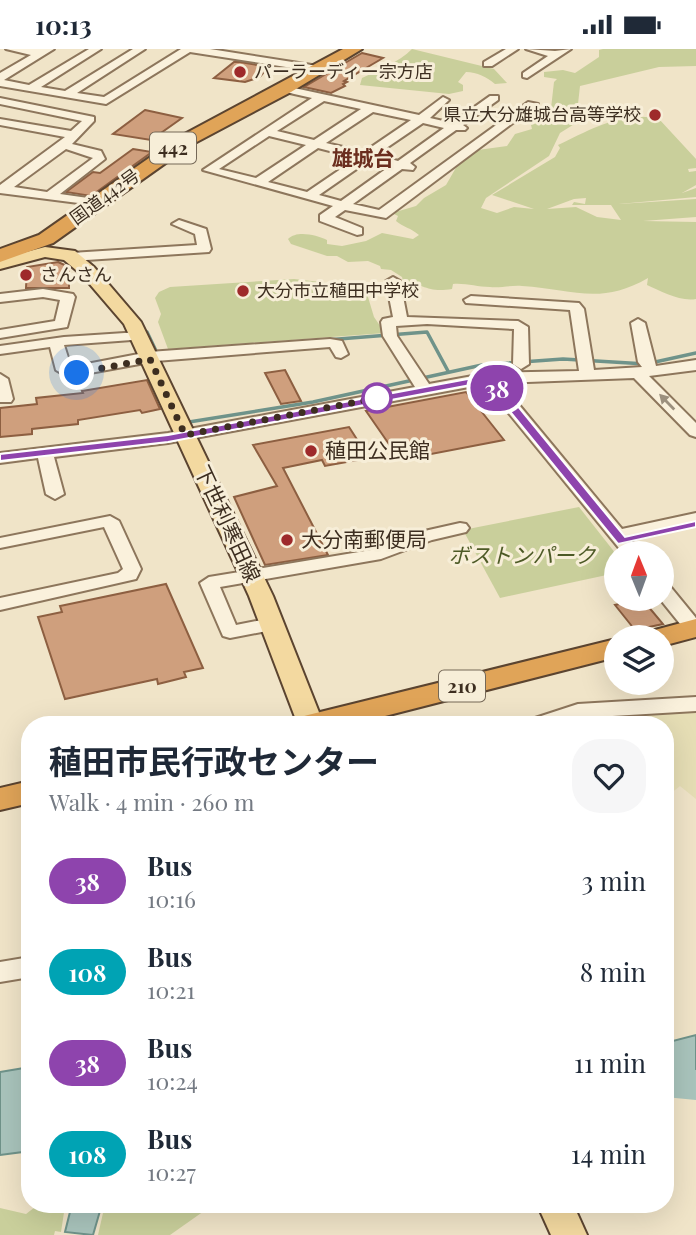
<!DOCTYPE html>
<meta charset="utf-8">
<style>
body{margin:0;font-family:"Playfair Display","Noto Sans JP",serif;background:#f6f6f7;color:#1f2937;height:100vh;display:flex;flex-direction:column;font-size:26px;white-space:nowrap}
*{box-sizing:border-box;margin:0}
p{font-size:23px;color:#747a83}
.icon{flex:none;width:38px;height:38px;fill:none;stroke:currentColor;stroke-width:2;stroke-linecap:round;stroke-linejoin:round}
.map{position:relative;flex:1;overflow:hidden}
.details{position:absolute;left:21px;top:667px;width:653px;height:497px;display:flex;flex-direction:column;background:#fff;border-radius:28px;box-shadow:0 7px 28px #0002}
.details>*{flex:none}
.badge{padding:0 14px;border-radius:23px;font-size:24px;line-height:46px}
.needle{width:46px;rotate:359deg}
.tools{position:absolute;left:604px;top:492px;display:grid;gap:14px}
.tools a{display:grid;place-items:center;width:70px;height:70px;border-radius:50%;background:#fff;box-shadow:0 7px 28px #0002;font-size:35px}
.you{position:absolute;width:35px;height:35px;margin:-18px;border:5px solid #fff;border-radius:50%;background:#1a73e8;box-shadow:0 0 0 10px #1a73e833}
.map>.badge{position:absolute;translate:-50% -50%;box-shadow:0 0 0 4px #fff}
.round{display:grid;place-items:center;flex:none;width:74px;height:74px;border-radius:28px;background:#f6f6f7}
.head{display:flex;align-items:center;justify-content:space-between;height:119px;padding:0 28px}
h1{font-size:33px;font-weight:700;line-height:52px}
ul{padding:0;list-style:none}
li{display:flex;align-items:center;gap:21px;height:91px;padding:0 28px}
li div{flex:1}
li b{display:block;font-size:26px}
li em{font-style:normal}
li .badge{min-width:77px;font-weight:700;text-align:center}
.status{display:flex;justify-content:space-between;align-items:center;height:49px;padding:0 35px;background:#fff;direction:ltr}
.status svg{height:19px;fill:currentColor}
.map>svg:first-child{display:block}
</style>
<div class="status"><b>10:13</b><svg viewBox="0 0 49 12"><path d="M0 12V9h3v3zM5 12V6h3v6zM10 12V3h3v9zM15 12V0h3v12zM26 1h20v11H26zM47 4h2v5h-2z"/></svg></div>
<div class="map">
<svg width="696" height="1186" viewBox="0 0 696 1186">
<rect width="100%" height="100%" fill="#f0e4c8"/>
<polygon fill="#e6deb5" points="696,659 696,750 680,737 665,749 665,676 572,675 568,671 602,664"/>
<g fill="#c9cf9b" fill-rule="evenodd">
<path d="M412 0 494 20 507 34 495 35C487 28 477 23 466 23L458 33 463 36V42L449 45 360 36 362 29C379 21 399 13 412 0Z"/>
<path d="M603 0H696V17L659 18 580 37 578 55 584 69 560 84 549 107 486 149 481 159 497 164 514 158 534 160 492 146 555 108 560 99 558 96C590 81 623 61 659 70L696 110V119L688 120 689 123 696 122V136L682 144 696 139V148L619 155 696 150V168L643 172 696 173V250C680 253 661 242 647 236L648 229C600 257 572 240 522 237 512 236 501 239 490 238 477 238 466 234 453 235L452 240C427 244 424 235 403 232L402 228 391 221 381 220 380 217 368 212 348 213 337 207H327L291 195 288 190C297 181 316 186 327 191V195L342 197 366 192 382 184 413 190 419 186C411 179 403 178 396 172L398 167 392 164 416 157 424 149 446 136 457 117 452 112 456 104 507 97 515 85 532 80 531 76 550 68 554 33 557 30 544 28V23L563 21 575 24 599 8V1ZM586 149 585 155 574 153 572 156H611L621 171 597 168 576 158 547 160 574 150Z"/>
<polygon points="294,230 365,238 374,268 385,284 168,300 158,273 161,265 155,249 159,243 170,238"/>
<polygon points="579,458 616,505 616,524 500,549 463,481"/>
<polygon points="39,1155 65,1157 61,1183 55,1182 54,1186 0,1186 0,1159 26,1165"/>
<polygon points="135,1155 214,1155 170,1186 98,1186 103,1164"/>
</g>
<g fill="#a9c4bc" stroke="#6f938a" stroke-width="2">
<polygon points="696,986 696,1027 665,1021 665,994"/>
<polygon points="30,1018 30,1102 0,1106 0,1023"/>
<polygon points="72,1155 102,1155 93,1186 65,1183"/>
</g>
<g fill="none" stroke-linecap="round" stroke-linejoin="round">
<g stroke="#6f938a" stroke-width="3.5">
<polyline points="140,283 147,283 157,304 160,304"/>
<polyline points="326,291 427,283 448,322"/>
<polyline points="189,373 313,353 482,316 563,310 646,315 696,304"/>
</g>
<polygon fill="#a9c4bc" fill-rule="evenodd" points="665,1018 696,1021 696,1051 665,1048"/>
</g>
<g fill="#cf9f7d" stroke="#8d5f41" stroke-width="2">
<polygon points="362,4 383,9 344,32 347,33 343,35 345,37 331,44 304,38"/>
<polygon points="234,13 240,13 268,18 260,28 245,33 214,29"/>
<polygon points="145,61 182,69 151,91 113,85"/>
<polygon points="133,100 152,103 91,147 66,143 93,123 100,124"/>
<polygon points="58,213 69,218 69,239 26,239 27,218"/>
<polygon points="285,321 301,352 281,355 265,324"/>
<polygon points="147,331 160,360 142,364 140,361 78,371 78,375 32,380 32,385 0,388 0,359 37,355 36,349 83,344 82,342"/>
<polygon points="466,343 504,391 400,411 366,362"/>
<polygon points="349,378 369,409 325,417 322,411 283,419 328,506 265,516 234,448 277,437 253,396"/>
<polygon points="166,535 203,619 184,623 186,628 158,635 157,630 65,650 38,568 62,563 60,557"/>
<polygon points="642,550 663,575 635,581 615,556"/>
</g>
<g fill="none" stroke-linecap="round" stroke-linejoin="round">
<defs>
<g id="minor">
<polygon points="6,0 54,0 4,31 29,36 89,0 101,0 41,38 65,42 133,0 145,0 77,44 104,48 181,0 210,0 318,17 323,20 318,23 190,3 106,55 0,37 0,24 31,6"/>
<polygon points="506,0 518,0 492,17 484,17 484,13"/>
<polygon points="526,0 555,2 571,0 527,29 523,28 523,24 548,7"/>
<path d="M285 37 419 66 443 48 449 51 430 69 452 74 490 47H498V51L463 76 467 79 465 81H456L410 114 415 118 413 121 402 120 353 155 379 161 528 53 538 55 386 169 345 161 335 168 362 179V185L357 186 320 172V166L333 157 203 121 312 49 281 42 279 40ZM324 52 361 60 314 91 277 82ZM373 63 411 71 364 103 326 94ZM423 74 444 79 398 112 376 106ZM269 87 306 96 256 129 219 120ZM318 99 357 109 307 143 268 133ZM368 112 390 117 341 152 319 146Z"/>
<path d="M0 49 94 68V72L72 95 101 102 105 110 60 145 102 151V157L0 144V136L65 88 0 76V70L71 82 82 72 0 55ZM66 100 93 109 47 143 14 138Z"/>
<polygon points="179,171 206,180 211,200 209,203 71,212 64,208 71,204 197,196 195,185 172,175"/>
<polygon points="393,228 400,232 407,268 518,272 528,278 529,315 521,320 513,315 514,280 427,275 396,277 397,287 429,335 489,324 579,322 570,261 466,254 464,251 471,247 579,254 584,260 594,321 642,318 638,313 631,274 638,270 645,274 656,317 696,311 696,321 649,327 696,374 696,388 690,386 634,329 501,334 622,480 696,464 696,474 629,489 641,504 623,504 485,335 168,394 54,408 64,445 55,450 46,445 38,409 0,414 0,404 168,384 415,338 383,287 381,273 383,270 393,268 386,232"/>
<polygon points="43,240 73,245 75,248 67,278 0,289 0,281 55,272 60,251 43,248 0,253 0,245"/>
<polygon points="140,283 145,284 147,287 145,290 64,296 71,318 149,303 330,290 342,292 348,305 341,309 336,308 330,298 156,312 68,328 56,321 50,298 0,305 0,297 64,288"/>
<polygon points="0,325 8,330 13,350 11,353 0,353"/>
<polygon points="110,467 119,472 141,520 136,530 0,561 0,549 118,524 123,520 104,478 0,499 0,489"/>
<polygon points="460,474 466,475 469,479 466,483 432,491 381,510 220,538 236,576 272,569 279,571 281,575 279,579 272,581 230,589 223,587 200,534 209,528 377,500 420,483"/>
<polygon points="662,534 669,536 696,569 696,588 689,586 660,550"/>
<polygon points="696,648 696,662 579,669 559,676 526,676 529,671 578,655"/>
<polygon points="30,908 30,928 0,933 0,913"/>
</g>
<g id="major">
<polygon points="45,198 75,202 94,218 141,273 273,547 324,676 298,676 249,547 124,275 82,226 64,211 45,208 0,220 0,210"/>
<polygon points="537,1155 573,1155 587,1186 551,1186"/>
</g>
<g id="highway">
<polygon points="343,0 362,0 291,43 191,96 53,194 0,213 0,200 39,186 179,88"/>
<polygon points="696,570 696,588 662,597 662,588 647,588 651,582"/>
<polygon points="616,590 616,608 350,676 293,676 297,669 308,666"/>
<polygon points="30,732 30,754 0,761 0,739"/>
</g>
</defs>
<use href="#minor" stroke="#8d765c" stroke-width="4"/>
<use href="#major" stroke="#5b4430" stroke-width="4"/>
<use href="#highway" stroke="#5b4430" stroke-width="4"/>
<use href="#minor" fill="#faf1dc" fill-rule="evenodd"/>
<use href="#major" fill="#f3d9a0" fill-rule="evenodd"/>
<use href="#highway" fill="#e0a458" fill-rule="evenodd"/>
</g>
<defs><path id="oneway-solid" d="M-6-.8H1V-3.2L6.5 0L1 3.2V.8H-6Z" transform="scale(1.75)"/></defs>
<use fill="#9c907e" href="#oneway-solid" transform="translate(667 353) rotate(-134)"/>
<polygon fill="#8e44ad" stroke="#fff" stroke-width="2" points="489,326 493,327 625,488 696,472 696,478 618,495 486,333 168,393 0,412 0,405 168,386"/>
<g fill="none" stroke-linecap="round" stroke-linejoin="round">
<polyline stroke="#3d2e20" stroke-width="7" stroke-dasharray="0 12.6" points="77,324 150,310 185,386 388,347 377,349"/>
</g>
<g fill="#9e2a2b" stroke="#f7eed8" stroke-width="2.5">
<circle cx="240" cy="23" r="7"/>
<circle cx="655" cy="66" r="7"/>
<circle cx="26" cy="226" r="7"/>
<circle cx="243" cy="242" r="7"/>
<circle cx="311" cy="402" r="7"/>
<circle cx="287" cy="491" r="7"/>
</g>
<circle fill="#fff" stroke="#8e44ad" stroke-width="3.5" cx="377" cy="349" r="14"/>
<g text-anchor="middle" stroke-width="6" stroke-linejoin="round" paint-order="stroke">
<g font-size="18" fill="#3d2e20" stroke="#f7eed8" text-anchor="start">
<text x="254" y="29">パーラーディー宗方店</text>
<text x="641" y="72" text-anchor="end">県立大分雄城台高等学校</text>
<text x="40" y="232">さんさん</text>
<text x="257" y="248">大分市立稙田中学校</text>
</g>
<g font-size="18" fill="#3d2e20" stroke="#f7eed8">
<text transform="translate(105 148) rotate(-36)" y="6">国道442号</text>
</g>
<g fill="#f7eed8" stroke="#756857" stroke-width="2">
<rect x="150" y="83.5" width="46" height="31" rx="5"/>
<rect x="439" y="621.5" width="46" height="31" rx="5"/>
</g>
<g font-size="19" font-weight="bold" fill="#3d2e20">
<text x="173" y="106">442</text>
<text x="462" y="644">210</text>
</g>
<g font-size="21" font-weight="bold" fill="#6b2e1e" stroke="#f7eed8">
<text x="363" y="117">雄城台</text>
</g>
<g font-size="21" fill="#3d2e20" stroke="#f7eed8" text-anchor="start">
<text x="325" y="409">稙田公民館</text>
<text x="301" y="498">大分南郵便局</text>
</g>
<g font-size="21" fill="#3d2e20" stroke="#f7eed8">
<text transform="translate(227 475) rotate(65)" y="7">下世利寒田線</text>
</g>
<g font-size="21" font-style="italic" fill="#4d5a26" stroke="#f7eed8">
<text x="522" y="514">ボストンパーク</text>
</g>
</g>
</svg>
<div class="tools">
<a><svg class="needle" viewBox="-14 -14 28 28"><path d="M0-13l5 13h-10z" fill="#e53935"/><path d="M0 13l5-13h-10z" fill="#747a83"/></svg></a>
<a><svg class="icon" aria-label="layers" viewBox="0 0 24 24"><path d="M12 4l9 5-9 5-9-5zM3 14l9 5 9-5"/></svg></a>
</div>
<div class="you" style="left:77px;top:324px"></div>
<b class="badge" style="left:497px;top:339px;background:#8e44ad;color:#fff">38</b>
<section class="details">
<div class="head"><div><h1>稙田市民行政センター</h1><p>Walk · 4 min · 260 m</p></div><a class="round"><svg class="icon" aria-label="heart" viewBox="0 0 24 24"><path d="M12 20l-8-8c-3-5 5-10 8-4 3-6 11-1 8 4z"/></svg></a></div>
<ul>
<li><span class="badge" style="background:#8e44ad;color:#fff">38</span><div><b>Bus</b><p>10:16</p></div><em>3 min</em></li>
<li><span class="badge" style="background:#00a3b4;color:#fff">108</span><div><b>Bus</b><p>10:21</p></div><em>8 min</em></li>
<li><span class="badge" style="background:#8e44ad;color:#fff">38</span><div><b>Bus</b><p>10:24</p></div><em>11 min</em></li>
<li><span class="badge" style="background:#00a3b4;color:#fff">108</span><div><b>Bus</b><p>10:27</p></div><em>14 min</em></li>
</ul>
</section>
</div>
